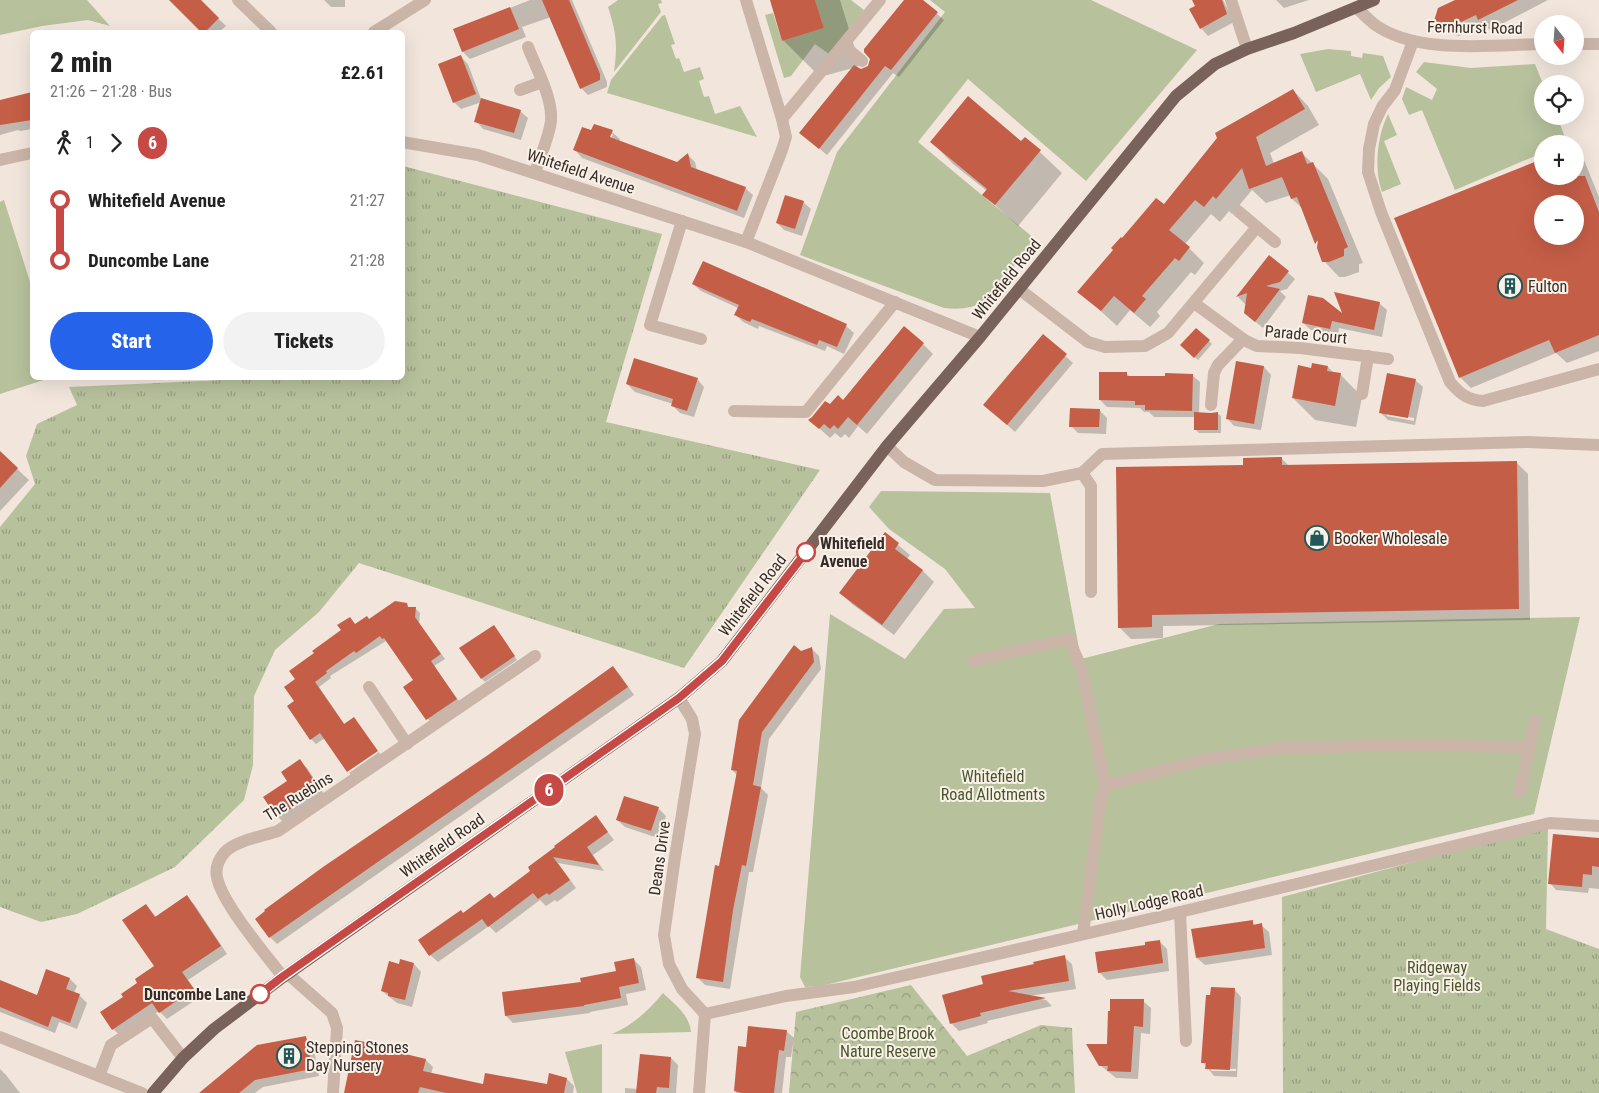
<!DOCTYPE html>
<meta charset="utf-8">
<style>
body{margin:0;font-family:"Roboto Condensed",sans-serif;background:#f2f2f2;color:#222;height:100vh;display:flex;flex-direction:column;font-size:19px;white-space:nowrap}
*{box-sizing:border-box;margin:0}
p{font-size:16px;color:#767676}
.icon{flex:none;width:28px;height:28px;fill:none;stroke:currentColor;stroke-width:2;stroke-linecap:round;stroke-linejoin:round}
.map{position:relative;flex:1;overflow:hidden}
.panel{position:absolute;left:30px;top:30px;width:375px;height:350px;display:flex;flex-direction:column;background:#fff;border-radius:8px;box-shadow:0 5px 20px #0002}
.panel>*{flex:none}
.badge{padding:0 10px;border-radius:16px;font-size:18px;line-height:32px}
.needle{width:32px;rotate:163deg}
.buttons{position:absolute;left:1534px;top:15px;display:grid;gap:10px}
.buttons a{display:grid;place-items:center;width:50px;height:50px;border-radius:50%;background:#fff;box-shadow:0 5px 20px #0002;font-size:25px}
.map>.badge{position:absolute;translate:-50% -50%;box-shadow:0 0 0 2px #fff}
.legs{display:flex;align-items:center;gap:8px;height:55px;padding:0 20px;font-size:16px}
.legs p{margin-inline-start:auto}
.overview{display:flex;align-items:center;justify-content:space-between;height:85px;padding:0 20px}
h1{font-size:28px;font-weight:800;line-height:38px}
.action{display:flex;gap:10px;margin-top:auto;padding:10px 20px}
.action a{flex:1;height:58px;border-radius:30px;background:#2563eb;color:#fff;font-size:20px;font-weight:800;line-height:58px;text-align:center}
.action a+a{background:#f2f2f2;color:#222}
ul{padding:0 20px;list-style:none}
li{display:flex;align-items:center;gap:18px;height:60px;font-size:19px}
li i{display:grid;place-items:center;width:8px;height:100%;margin:0 6px;background:currentColor}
li i::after{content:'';width:12px;height:12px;margin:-6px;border:4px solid;border-radius:50%;background:#fff}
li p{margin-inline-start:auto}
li:first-child i{background:linear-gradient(#0000 50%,currentColor 0)}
li:last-child i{background:linear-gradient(currentColor 50%,#0000 0)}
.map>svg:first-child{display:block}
</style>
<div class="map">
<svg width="1599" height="1093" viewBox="0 0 1599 1093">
<defs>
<pattern id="forest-crowns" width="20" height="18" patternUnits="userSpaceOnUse" patternTransform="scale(1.25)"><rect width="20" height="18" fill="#b7c19c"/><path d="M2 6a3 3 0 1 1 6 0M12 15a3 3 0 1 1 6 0" fill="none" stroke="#969d7f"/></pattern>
<pattern id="park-tufts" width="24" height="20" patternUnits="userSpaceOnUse" patternTransform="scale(1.25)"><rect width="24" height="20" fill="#b7c19c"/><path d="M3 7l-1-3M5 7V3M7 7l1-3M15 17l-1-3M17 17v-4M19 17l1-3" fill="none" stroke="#969d7f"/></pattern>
</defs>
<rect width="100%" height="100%" fill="#f2e6dc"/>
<g fill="#b7c19c">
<polygon points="0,0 87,0 110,26 88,20 42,26 0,35"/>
<path d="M618 0H661L662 3 658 4 661 12 614 72C618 45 616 32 608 7Z"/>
<polygon points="815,0 851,0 864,10 829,54 815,44 791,76 784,78 765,15 773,13 782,41 824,28"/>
<path d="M930 0H1091L1197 50 1086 181 968 79 918 142 1035 239 988 300C973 308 961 310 944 308L800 255 837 152 945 12Z"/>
<polygon points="665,15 675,44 671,45 676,59 679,58 684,72 700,67 704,79 699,81 704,97 709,96 715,114 740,106 757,137 607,93 611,80 662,16"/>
<polygon points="1328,49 1351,51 1351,56 1362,58 1363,53 1383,56 1391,77 1379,88 1371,100 1360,74 1316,92 1300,54"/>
<polygon points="1424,62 1471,68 1535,64 1543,84 1542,116 1557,116 1567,143 1542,144 1542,153 1455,190 1422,110 1409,115 1402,99 1406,87 1432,100 1437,89 1416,72"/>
<path d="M1388 114 1397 135 1384 141 1401 184 1382 192C1374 167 1377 137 1388 114Z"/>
<polygon points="4,200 32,288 32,378 50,378 0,394 0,202"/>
<polygon points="881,491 1050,493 1081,659 1219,624 1580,617 1534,814 821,986 805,987 800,977 830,614 905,659 944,609 975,608 945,569 889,529 869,507"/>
<path d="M663 993C675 1005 689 1014 691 1032L612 1034C633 1025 648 1011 663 993Z"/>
<polygon points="602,1044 602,1093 577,1093 565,1052"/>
</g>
<polygon fill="url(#forest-crowns)" points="911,985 967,1056 1041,1025 1072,1028 1075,1093 789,1093 796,1012"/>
<g fill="url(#park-tufts)">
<polygon points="403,166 662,234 606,422 820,470 684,668 359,563 319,612 275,650 254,696 253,765 244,800 175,867 77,914 41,922 0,907 0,527 35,484 26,456 37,424 77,405 69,387 265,378 402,378"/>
<polygon points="1548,826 1546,929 1599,949 1599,1093 1283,1093 1282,897"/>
</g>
<g fill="#0003" fill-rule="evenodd">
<polygon points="170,0 199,0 226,26 219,32 203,32"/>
<polygon points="324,0 345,0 345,7 331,7"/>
<polygon points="530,0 572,0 607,82 607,87 588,95 581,88 551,17 522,27 526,37 470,59 463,52 454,30"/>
<polygon points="771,0 840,0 860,65 855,67 861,70 870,67 906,0 921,0 944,20 899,77 893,73 827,155 801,133 853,68 820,77 783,40"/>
<polygon points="1193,0 1223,0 1234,22 1208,36 1201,28 1197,6"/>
<polygon points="1276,0 1309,0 1284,8"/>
<polygon points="1458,0 1548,0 1490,30 1486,26 1472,32 1470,30 1459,36 1446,32 1435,21"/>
<polygon points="461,57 468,64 481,99 520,111 528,118 521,140 483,129 476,121 482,102 461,109 454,102"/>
<polygon points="1293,90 1308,106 1319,125 1270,153 1274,164 1302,153 1328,179 1363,263 1359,264 1359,272 1345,277 1339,277 1324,261 1319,245 1303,209 1292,199 1291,195 1266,203 1252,190 1232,214 1229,211 1220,222 1211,214 1185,244 1204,263 1195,275 1191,272 1157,312 1160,316 1150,327 1130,310 1117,326 1079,291 1123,240 1164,206"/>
<polygon points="32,94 32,129 20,131 18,130 0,135 0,102"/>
<path d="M592 132H612L620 139 619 142 678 164 688 155 695 162 697 171 745 188 753 195 744 218 582 158 575 150ZM610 134H613L609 144 607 143Z"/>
<polygon points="1025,138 1062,173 1018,226 984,195 987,191 953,164 932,142 1021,143"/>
<path d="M1575 151 1584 160 1599 197V351L1567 363 1556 353 1471 388 1460 377 1396 219 1542 160V176H1575ZM1542 204H1575V236H1542Z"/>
<polygon points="803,202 811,209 802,236 784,230 777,223"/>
<polygon points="1270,257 1295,279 1287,289 1280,291 1286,297 1263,328 1245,313 1247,303 1245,304 1238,297"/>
<polygon points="704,262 846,326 854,333 844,354 827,346 825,351 759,326 758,329 743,322 736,315 738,308 701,291 693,284"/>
<polygon points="1379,303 1387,310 1382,337 1339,328 1338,336 1311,330 1303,323 1345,317"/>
<polygon points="1197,330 1212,344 1198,360 1182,345"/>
<polygon points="1043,336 1073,363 1015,432 985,405"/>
<polygon points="923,344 933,354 867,434 858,426 849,438 845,434 841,438 835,433 830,438 810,420 830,406 843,402"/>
<polygon points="1237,363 1264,367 1271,375 1261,430 1234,426 1227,418"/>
<polygon points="1328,367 1334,373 1340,374 1362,397 1356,427 1315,420 1293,398"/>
<polygon points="1126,373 1130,377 1146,377 1192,375 1200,382 1199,413 1217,413 1221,416 1221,433 1199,433 1195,429 1195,417 1154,417 1149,412 1144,412 1140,408 1107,407 1100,400"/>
<polygon points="697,379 704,387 694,417 680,413 672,405 673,404 635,392 627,384"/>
<path d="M1415 380 1423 387 1415 425 1388 420 1380 412ZM1387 413 1414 418V421L1387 416Z"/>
<polygon points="1099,410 1107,418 1106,434 1078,433 1071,426"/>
<polygon points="0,453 29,480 0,511"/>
<polygon points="1281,458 1289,466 1516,462 1528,474 1530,620 1163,626 1163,638 1131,639 1119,627 1244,466"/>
<polygon points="885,534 910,555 907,559 923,571 934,582 894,635 852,604 841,593"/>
<polygon points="406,605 409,608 416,609 420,613 419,623 445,659 434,666 461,704 432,724 405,687 415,680 386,641 330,676 331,678 319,687 345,725 354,719 377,750 325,738 316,744 311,739 295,701 296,680 315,654 342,631 350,619 356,625"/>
<polygon points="497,630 517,660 485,682 482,679"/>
<polygon points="812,649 819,656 821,669 769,739 761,788 768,795 753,872 749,872 730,989 705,985 697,977 737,775 732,770 801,653"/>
<polygon points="612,667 620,675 634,695 277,944 270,937 489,757"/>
<polygon points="379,752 382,757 353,776 349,773"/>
<polygon points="299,761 307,768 326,797 285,824 278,817 289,781"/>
<polygon points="658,808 666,816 658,838 625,827 617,820"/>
<polygon points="596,817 614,840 593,855 604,871 558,863 576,888 557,902 555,900 546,906 540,900 496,933 489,926 438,962 430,955 463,914 494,899 532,871"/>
<polygon points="1599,839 1599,889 1589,888 1588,893 1556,890 1550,883"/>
<polygon points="186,897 194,904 227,954 188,980 200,997 167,1019 159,1011 121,1036 113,1029 124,997 156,967 146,905 157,918"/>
<polygon points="1252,922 1256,926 1261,925 1269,932 1272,955 1205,965 1197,958"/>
<polygon points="1159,941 1167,949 1169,971 1107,980 1100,973 1096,953 1147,946"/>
<polygon points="1064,957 1072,964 1076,989 1029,996 1046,1000 1052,1006 987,1021 988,1023 959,1031 952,1024 984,985"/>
<polygon points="633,959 641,967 646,990 626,994 628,1005 590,1012 590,1013 513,1023 506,1016 503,994 582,983 617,972"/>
<polygon points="414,964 421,972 412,1007 397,1003 382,991 400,965"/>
<polygon points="70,979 77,986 74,993 79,995 87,1003 77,1029 59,1022 55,1033 0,1012 0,982 37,996"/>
<path d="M1234 989 1241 997 1237 1077 1214 1076 1203 1062ZM1209 1068 1236 1069V1071H1212Z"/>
<polygon points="1143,1001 1151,1008 1150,1034 1141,1033 1138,1079 1116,1078 1100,1065 1108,1046"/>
<polygon points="786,1031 794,1038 791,1057 786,1057 782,1093 736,1093 739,1047 747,1048"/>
<polygon points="306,1038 313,1045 319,1076 263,1087 255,1093 207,1093"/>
<polygon points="385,1047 389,1051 426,1060 433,1067 431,1074 484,1086 548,1086 567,1079 574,1086 573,1093 345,1093"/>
<polygon points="671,1058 678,1065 676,1093 625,1093 625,1088 637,1089"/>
<polygon points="0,1069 6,1075 20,1093 0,1093"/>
</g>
<g fill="#c55e47" fill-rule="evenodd">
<polygon points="169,0 201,0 219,18 205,32 201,32"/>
<polygon points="542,0 569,0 600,74 600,80 580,89"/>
<polygon points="770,0 815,0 824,28 782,41"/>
<polygon points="904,0 923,0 938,12 891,70 885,66 819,149 799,133 854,65 861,69 868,66 870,59 864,52 864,49"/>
<polygon points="1192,0 1222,0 1227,14 1200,29 1189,9 1195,6"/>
<polygon points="1455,0 1518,0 1478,20 1476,15 1461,22 1459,20 1447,25 1434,21 1438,8"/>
<polygon points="510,7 519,29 462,52 453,29"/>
<polygon points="461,55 476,94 453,103 438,64"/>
<polygon points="1293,89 1305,109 1256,137 1266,166 1302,151 1307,164 1313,162 1348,247 1344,249 1344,256 1329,262 1322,262 1317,248 1318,240 1315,244 1297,197 1291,199 1282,177 1249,189 1242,168 1216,199 1213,196 1204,207 1195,200 1169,230 1190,247 1179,261 1175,258 1142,296 1146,299 1134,313 1114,296 1101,311 1077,292 1113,250 1111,248 1121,237 1122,238 1156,198 1164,204 1217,138 1215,133"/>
<polygon points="32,92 32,120 0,125 0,100"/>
<polygon points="968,96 1021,141 1025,137 1041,150 995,205 982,195 987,189 930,142"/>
<polygon points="481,98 521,110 514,133 474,122"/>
<polygon points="594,124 613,130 610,137 677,162 688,153 691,167 746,187 737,211 573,150 582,127 591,130"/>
<path d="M1542 159V176H1585L1599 212V335L1555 353 1549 340 1459 378 1394 218ZM1542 204H1575V236H1542Z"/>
<polygon points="785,195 804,201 795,229 776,223"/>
<polygon points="1269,255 1289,271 1280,282 1266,286 1280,289 1255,322 1244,313 1247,293 1236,297"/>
<polygon points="703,261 847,324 837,347 819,340 817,345 752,319 750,322 734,315 739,305 692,284"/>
<polygon points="1334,292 1380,302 1374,330 1332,321 1330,329 1302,323 1308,295 1323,298 1342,313"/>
<polygon points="904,326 924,343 857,425 848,417 838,429 834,425 830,429 824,424 819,429 808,420 812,417 825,401 830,404 838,395 843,400"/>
<polygon points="1196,328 1210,340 1194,358 1180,345"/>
<polygon points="1043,334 1067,354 1007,425 983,405"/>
<polygon points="634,358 698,378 687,411 671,406 673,399 626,384"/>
<polygon points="1236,361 1264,366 1254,424 1226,419"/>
<polygon points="1312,363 1328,366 1327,371 1341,373 1335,406 1292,398 1298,365 1311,368"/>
<polygon points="1099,372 1127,372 1127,376 1165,376 1165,373 1193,374 1192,411 1145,410 1145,405 1135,405 1135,401 1099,400"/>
<polygon points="1387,373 1416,379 1408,418 1379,413"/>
<polygon points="1070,408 1100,409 1099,427 1069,427"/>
<polygon points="1194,412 1211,413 1218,412 1218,430 1194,430"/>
<polygon points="0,451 18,468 0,488"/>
<polygon points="1282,457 1282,465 1517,461 1519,609 1152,615 1152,627 1118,628 1116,467 1243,465 1243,458"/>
<polygon points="885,532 899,543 895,549 923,570 882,625 839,593"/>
<polygon points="395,601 407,603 408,607 416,607 415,617 441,654 431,661 457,699 426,720 403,687 413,680 384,638 382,639 380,636 356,653 354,651 326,671 327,673 315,682 344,724 354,717 378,751 347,772 320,733 310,740 287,706 294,701 284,687 295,679 289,671 314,653 312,651 341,630 337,625 350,617 355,624 367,616 369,619"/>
<polygon points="494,625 515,656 481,679 459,648"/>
<polygon points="794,645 801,651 812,647 814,662 762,732 753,785 761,787 746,866 742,865 733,910 723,982 696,978 715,865 719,866 737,771 731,770 739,720"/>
<polygon points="613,666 628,687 269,938 255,919 265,911 264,910 323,867 488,755"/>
<polygon points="300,759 320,789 277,818 263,797 287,781 281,772"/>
<polygon points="624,796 659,807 651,831 616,820"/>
<polygon points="596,815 608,832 587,847 599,865 553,857 570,880 549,895 547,893 538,899 533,893 488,927 482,919 429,956 418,940 461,910 463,913 490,893 494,898 530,871 528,867 555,847 554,846"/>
<polygon points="1553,834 1599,838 1599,867 1592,866 1592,875 1583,874 1582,887 1548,884"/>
<polygon points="187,895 221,946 182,972 194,989 159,1013 152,1003 112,1030 100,1012 123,997 121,994 137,983 135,979 154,966 122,920 146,904 155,917"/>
<polygon points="1253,920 1253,925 1262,923 1265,948 1196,958 1191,929"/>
<polygon points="1160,940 1163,963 1098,973 1095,952 1145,945 1145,942"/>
<polygon points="1065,955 1069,981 1008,991 1046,998 980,1013 981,1016 950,1024 942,995 983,984 981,976 1034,964 1033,962"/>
<polygon points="634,958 639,983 619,987 621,998 584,1005 584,1006 505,1016 502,992 581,982 580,978 616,971 614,962"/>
<polygon points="400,959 414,963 405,1000 388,996 388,993 381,991 389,961 399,964"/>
<polygon points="46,969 70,978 66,989 80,994 70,1023 52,1016 48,1027 0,1007 0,980 37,995"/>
<polygon points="1211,987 1235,988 1230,1070 1205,1069 1206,1063 1201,1063 1206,995 1210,995"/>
<polygon points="1110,999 1144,999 1143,1027 1134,1026 1131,1072 1107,1071 1108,1066 1099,1066 1086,1044 1107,1044 1108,1011 1110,1011"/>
<polygon points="748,1026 787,1030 784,1051 779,1050 774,1093 742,1093 734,1091 738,1046 746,1047"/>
<polygon points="306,1036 312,1069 255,1080 239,1093 199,1093 257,1045"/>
<polygon points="355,1040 385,1046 385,1049 426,1059 423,1071 483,1084 485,1073 547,1084 549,1073 567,1078 564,1093 446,1093 420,1087 418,1093 344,1093"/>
<polygon points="640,1054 671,1057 669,1088 657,1087 656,1093 636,1093"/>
</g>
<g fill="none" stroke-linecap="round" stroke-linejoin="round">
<g stroke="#cab5a8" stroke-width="12">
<polyline points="238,0 271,32"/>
<polyline points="1231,0 1247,49"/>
<path d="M1357 8C1362 13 1368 19 1374 24 1416 55 1492 45 1542 44"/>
<polyline points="374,32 425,0"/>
<path d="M1413 41 1395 90 1382 107 1374 124 1369 149 1368 172 1381 212 1450 382C1460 394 1468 400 1483 401L1599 369"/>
<polyline points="1575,44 1599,44"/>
<polyline points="843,45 862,61"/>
<path d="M528 47C536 68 553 98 551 121 549 138 540 156 535 173"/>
<polyline points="520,90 542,82"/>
<polyline points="782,119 880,0"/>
<polyline points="402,142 478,155 746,242 980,337"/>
<polyline points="0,160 32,153"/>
<polyline points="1238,211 1275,242"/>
<polyline points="682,221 650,325 701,339"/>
<polyline points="746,242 782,150 786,137 782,119 746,0"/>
<polyline points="1019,289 1088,342 1105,347 1145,346 1168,333 1257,227"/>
<polyline points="1194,303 1246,341 1257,346 1300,348 1388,359"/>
<polyline points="1362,394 1368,356"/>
<polyline points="1211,405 1214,373 1218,365 1243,339"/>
<polyline points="734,411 806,412 895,302"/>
<polyline points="887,446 904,462 935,480 1043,481 1082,473 1102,454 1528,442 1598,445"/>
<polyline points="1082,473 1091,486 1091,592"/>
<polyline points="973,661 1069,639 1082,670 1105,786 1100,804 1083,934"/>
<polyline points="369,687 407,744"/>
<polyline points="679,698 692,719 695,734 675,857 664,935 669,964 682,989 705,1014"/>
<polyline points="1105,786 1202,760 1281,748 1402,745 1529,747"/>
<polyline points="1520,792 1535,721"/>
<polyline points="1180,912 1186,1041"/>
<polyline points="288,974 332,1013 337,1028 333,1093"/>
<path d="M283 977C266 955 221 902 217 877 215 868 219 859 225 852 235 841 263 836 278 831L535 656"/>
<polyline points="705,1014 786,996 854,987 1180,912 1550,823 1599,826"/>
<polyline points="0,1037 142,1093"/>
<polyline points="99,1076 111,1045 152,1018 183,1058"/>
<polyline points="699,1093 705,1014"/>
</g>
<polyline stroke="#796259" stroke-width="12" points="153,1093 183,1058 214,1029 283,977 679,698 722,661 887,446 980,337 1176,96 1215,64 1247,49 1294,33 1374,0"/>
</g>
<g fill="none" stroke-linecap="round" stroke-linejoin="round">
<defs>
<polyline id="line-1" points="260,994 282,977 679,698 722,661 806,552"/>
</defs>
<use href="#line-1" stroke="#fff" stroke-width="11"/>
<use href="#line-1" stroke="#c64945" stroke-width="8"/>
</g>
<defs>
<symbol id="building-ring" viewBox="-11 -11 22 22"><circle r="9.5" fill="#f9f1e8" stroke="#1e5858" stroke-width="1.5"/><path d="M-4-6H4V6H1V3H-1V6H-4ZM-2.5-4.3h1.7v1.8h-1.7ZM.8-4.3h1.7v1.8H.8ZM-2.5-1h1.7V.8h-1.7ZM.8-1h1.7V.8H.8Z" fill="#1e5858"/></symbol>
<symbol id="shop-ring" viewBox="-11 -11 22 22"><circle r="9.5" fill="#f9f1e8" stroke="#1e5858" stroke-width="1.5"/><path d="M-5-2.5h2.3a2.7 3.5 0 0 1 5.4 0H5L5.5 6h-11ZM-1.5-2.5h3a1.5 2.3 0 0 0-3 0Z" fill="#1e5858"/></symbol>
</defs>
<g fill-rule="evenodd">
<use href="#building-ring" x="1496" y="272" width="28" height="28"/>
<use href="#shop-ring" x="1303" y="524" width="28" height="28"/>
<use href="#building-ring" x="275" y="1042" width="28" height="28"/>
</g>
<g fill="#fff" stroke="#c64945" stroke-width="2.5">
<circle cx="806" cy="552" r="9"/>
<circle cx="260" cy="994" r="9"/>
</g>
<g text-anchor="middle" stroke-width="4" stroke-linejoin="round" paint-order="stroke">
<g font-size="16" fill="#372c28" stroke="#f9f1e8">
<text transform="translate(1475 27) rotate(1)" y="6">Fernhurst Road</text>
<text transform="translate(581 171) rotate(18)" y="6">Whitefield Avenue</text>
<text transform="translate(1006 279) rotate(-51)" y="6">Whitefield Road</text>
<text transform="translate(1306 334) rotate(5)" y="6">Parade Court</text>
<text transform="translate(752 595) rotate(-52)" y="6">Whitefield Road</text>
<text transform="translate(298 796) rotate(-32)" y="6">The Ruebins</text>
<text transform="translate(442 845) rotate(-35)" y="6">Whitefield Road</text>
<text transform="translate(659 858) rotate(-82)" y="6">Deans Drive</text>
<text transform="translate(1149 902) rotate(-13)" y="6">Holly Lodge Road</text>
</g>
<g font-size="16" fill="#372c28" stroke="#f9f1e8" text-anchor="start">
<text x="1528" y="292">Fulton</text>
<text x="1334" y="544">Booker Wholesale</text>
<text x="306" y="1053">Stepping Stones<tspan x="306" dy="18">Day Nursery</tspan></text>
</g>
<g font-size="16" font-weight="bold" fill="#372c28" stroke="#f9f1e8" text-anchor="start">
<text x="820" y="549">Whitefield<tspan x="820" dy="18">Avenue</tspan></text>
<text x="246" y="1000" text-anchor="end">Duncombe Lane</text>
</g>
<g font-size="16" fill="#48552c" stroke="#f9f1e8">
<text x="993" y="782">Whitefield<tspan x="993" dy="18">Road Allotments</tspan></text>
<text x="1437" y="973">Ridgeway<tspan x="1437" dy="18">Playing Fields</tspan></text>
<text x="888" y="1039">Coombe Brook<tspan x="888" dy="18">Nature Reserve</tspan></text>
</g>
</g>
</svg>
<div class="buttons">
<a><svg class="needle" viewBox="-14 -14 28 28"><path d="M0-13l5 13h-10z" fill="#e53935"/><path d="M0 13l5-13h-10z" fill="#767676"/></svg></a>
<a><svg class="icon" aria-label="locate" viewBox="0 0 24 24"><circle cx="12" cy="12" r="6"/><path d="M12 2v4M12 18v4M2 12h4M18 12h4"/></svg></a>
<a>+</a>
<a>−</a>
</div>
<b class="badge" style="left:549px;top:790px;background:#c64945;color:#fff">6</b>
<section class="panel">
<div class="overview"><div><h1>2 min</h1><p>21:26 – 21:28 · Bus</p></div><b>£2.61</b></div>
<div class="legs"><svg class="icon" aria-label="walk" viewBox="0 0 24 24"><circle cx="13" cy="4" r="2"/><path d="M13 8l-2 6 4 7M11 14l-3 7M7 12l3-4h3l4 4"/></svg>1<svg class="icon" aria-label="forward" viewBox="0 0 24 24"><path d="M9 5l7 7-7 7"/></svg><b class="badge" style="background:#c64945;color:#fff">6</b></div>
<ul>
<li><i style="color:#c64945"></i><b>Whitefield Avenue</b><p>21:27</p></li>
<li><i style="color:#c64945"></i><b>Duncombe Lane</b><p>21:28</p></li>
</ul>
<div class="action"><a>Start</a><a>Tickets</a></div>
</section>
</div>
